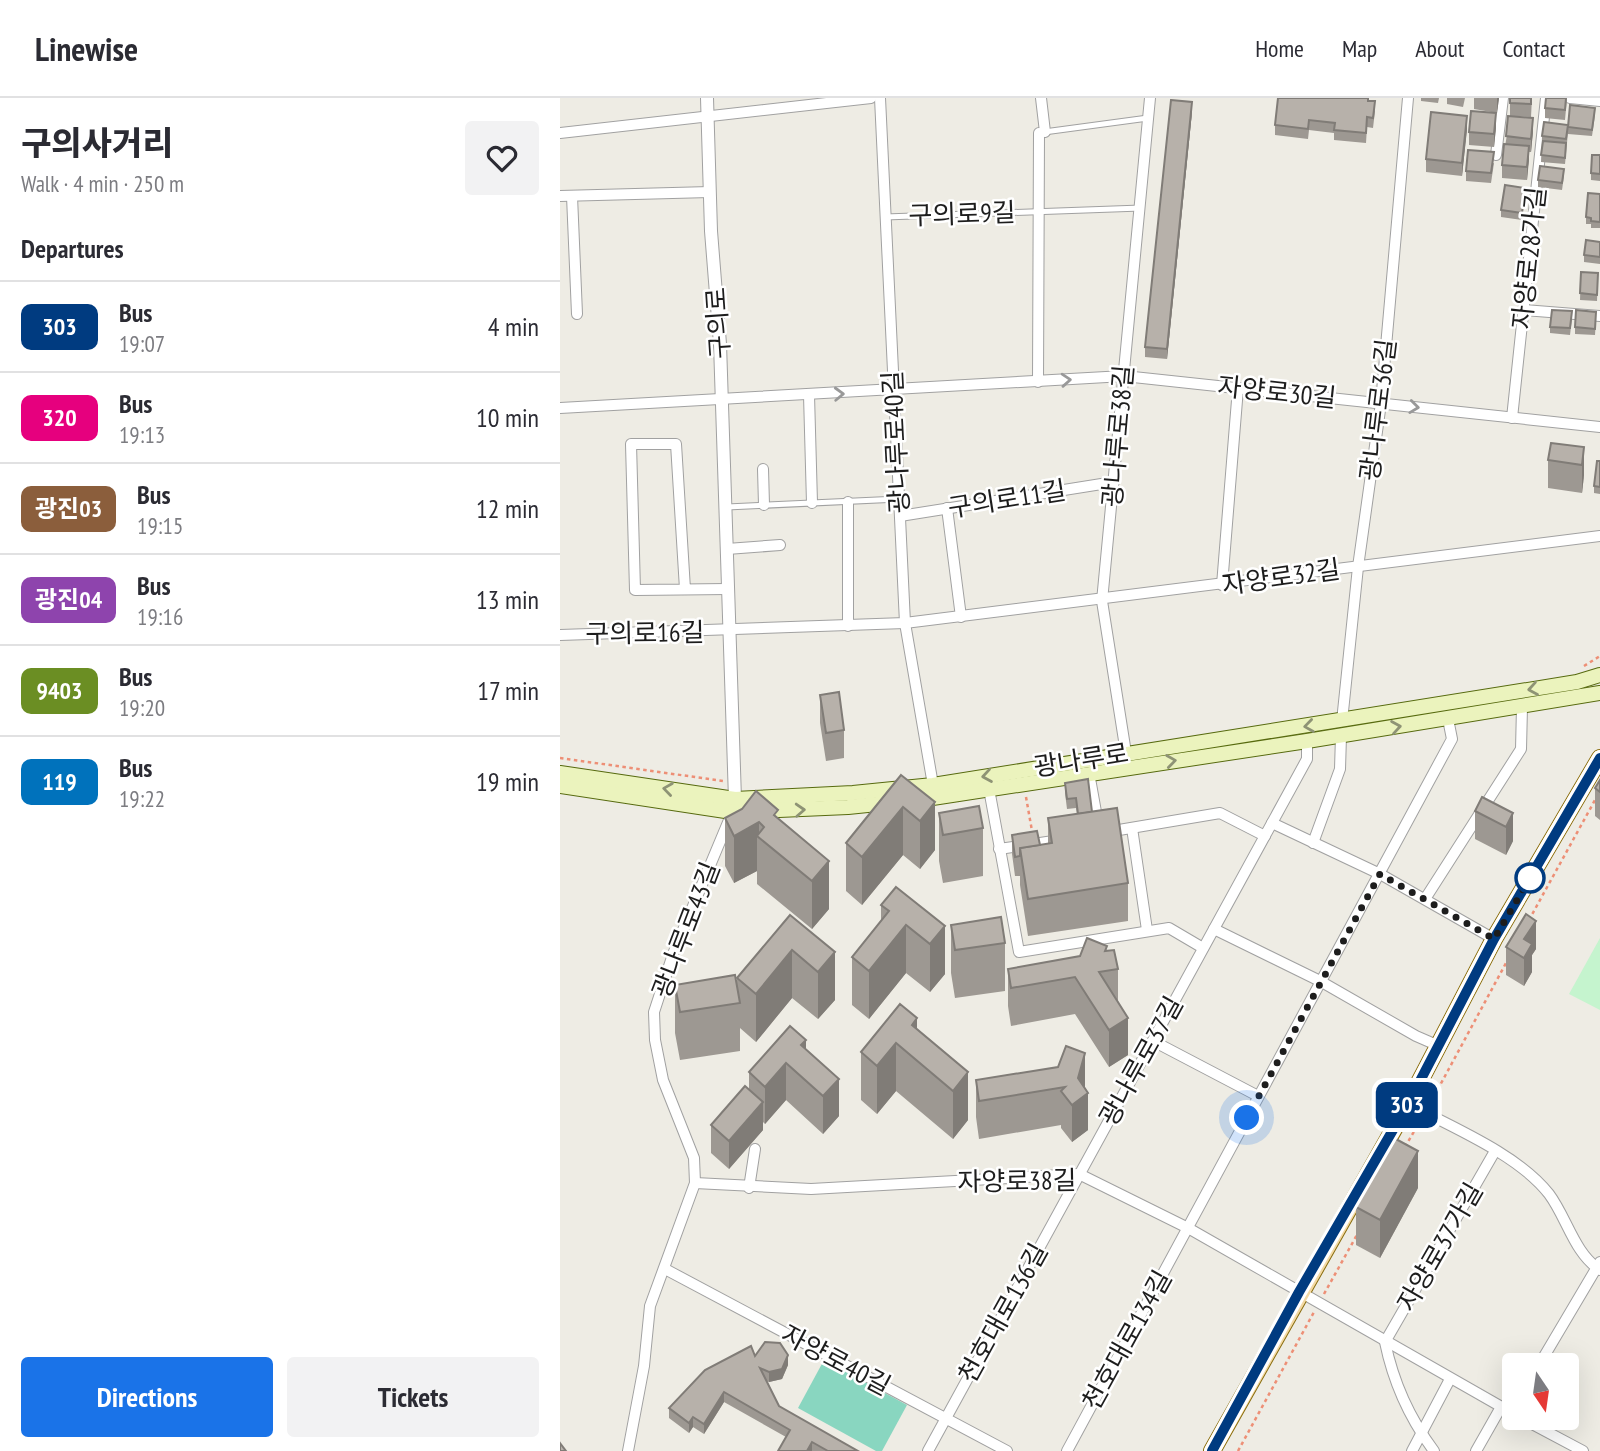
<!DOCTYPE html>
<meta charset="utf-8">
<style>
body{margin:0;font-family:"PT Sans Narrow","Noto Sans KR",sans-serif;background:#f2f2f3;color:#2b2b33;height:100vh;display:flex;flex-direction:column;font-size:26px;white-space:nowrap}
*{box-sizing:border-box;margin:0}
p{font-size:23px;color:#7c7c81}
.icon{flex:none;width:38px;height:38px;fill:none;stroke:currentColor;stroke-width:2;stroke-linecap:round;stroke-linejoin:round}
.map{position:relative;flex:1;overflow:hidden}
.sheet{display:flex;flex-direction:column;background:#fff;width:560px}
.sheet>*{flex:none}
.badge{padding:0 14px;border-radius:10px;font-size:24px;line-height:46px}
.needle{width:46px;rotate:167deg}
.buttons{position:absolute;left:942px;top:1255px;display:grid;gap:14px}
.buttons a{display:grid;place-items:center;width:77px;height:77px;border-radius:7px;background:#fff;box-shadow:0 7px 28px #0002;font-size:35px}
.you{position:absolute;width:35px;height:35px;margin:-18px;border:5px solid #fff;border-radius:50%;background:#1a73e8;box-shadow:0 0 0 10px #1a73e833}
.map>.badge{position:absolute;translate:-50% -50%;box-shadow:0 0 0 4px #fff}
h2{padding:0 21px;font-size:26px;line-height:63px}
.round{display:grid;place-items:center;flex:none;width:74px;height:74px;border-radius:7px;background:#f2f2f3}
.headline{display:flex;align-items:center;justify-content:space-between;height:119px;padding:0 21px}
h1{font-size:33px;font-weight:800;line-height:52px}
.cta{display:flex;gap:14px;margin-top:auto;padding:14px 21px}
.cta a{flex:1;height:80px;border-radius:7px;background:#1a73e8;color:#fff;font-size:28px;font-weight:800;line-height:80px;text-align:center}
.cta a+a{background:#f2f2f3;color:#2b2b33}
ul{padding:0;list-style:none}
li{display:flex;align-items:center;gap:21px;height:91px;padding:0 21px;border-top:2px solid #e1e1e2}
li div{flex:1}
li b{display:block;font-size:26px}
li em{font-style:normal}
li .badge{min-width:77px;font-weight:700;text-align:center}
header{display:flex;align-items:center;gap:42px;box-sizing:border-box;height:98px;padding:0 35px;background:#fff;border-bottom:2px solid #e1e1e2}
header strong{font-size:33px}
nav{display:flex;gap:38px;margin-inline-start:auto;font-size:24px}
main{display:flex;flex:1;min-height:0}
.map>svg:first-child{display:block}
</style>
<header>
<strong>Linewise</strong>
<nav><a>Home</a><a>Map</a><a>About</a><a>Contact</a></nav>
</header>
<main>
<section class="sheet">
<div class="headline"><div><h1>구의사거리</h1><p>Walk · 4 min · 250 m</p></div><a class="round"><svg class="icon" aria-label="heart" viewBox="0 0 24 24"><path d="M12 20l-8-8c-3-5 5-10 8-4 3-6 11-1 8 4z"/></svg></a></div>
<h2>Departures</h2>
<ul>
<li><span class="badge" style="background:#003b80;color:#fff">303</span><div><b>Bus</b><p>19:07</p></div><em>4 min</em></li>
<li><span class="badge" style="background:#e6007e;color:#fff">320</span><div><b>Bus</b><p>19:13</p></div><em>10 min</em></li>
<li><span class="badge" style="background:#8b5e3c;color:#fff">광진03</span><div><b>Bus</b><p>19:15</p></div><em>12 min</em></li>
<li><span class="badge" style="background:#8e44ad;color:#fff">광진04</span><div><b>Bus</b><p>19:16</p></div><em>13 min</em></li>
<li><span class="badge" style="background:#6b8e23;color:#fff">9403</span><div><b>Bus</b><p>19:20</p></div><em>17 min</em></li>
<li><span class="badge" style="background:#0072bc;color:#fff">119</span><div><b>Bus</b><p>19:22</p></div><em>19 min</em></li>
</ul>
<div class="cta"><a>Directions</a><a>Tickets</a></div>
</section>
<div class="map">
<svg width="1040" height="1353" viewBox="0 0 1040 1353">
<rect width="100%" height="100%" fill="#eeece4"/>
<polygon fill="#c5f4ce" points="1040,840 1040,912 1009,896"/>
<polygon fill="#89d6c0" points="264,1262 347,1307 322,1353 316,1353 238,1310"/>
<g fill="none" stroke-linecap="round" stroke-linejoin="round">
<defs>
<g id="service">
<polyline points="484,34 588,20"/>
<polyline points="325,119 581,110"/>
<polyline points="167,409 339,401"/>
</g>
<g id="minor">
<polyline points="320,0 345,525 373,687"/>
<polyline points="481,0 485,34"/>
<polyline points="1010,0 1040,3"/>
<polyline points="0,35 311,0"/>
<polyline points="936,57 943,0"/>
<polyline points="0,98 150,94"/>
<polyline points="12,98 17,216"/>
<polyline points="964,212 1040,218"/>
<polyline points="478,284 479,35"/>
<polyline points="249,297 252,405"/>
<polyline points="0,310 564,278 1040,329"/>
<polyline points="952,320 986,0"/>
<polyline points="203,371 204,407"/>
<polyline points="387,410 401,519"/>
<polyline points="340,418 554,384"/>
<polyline points="167,451 220,447"/>
<polyline points="662,487 678,290"/>
<polyline points="125,491 116,346 71,346 75,492 168,491"/>
<polyline points="288,528 288,404"/>
<polyline points="0,537 345,525 1040,438"/>
<polyline points="782,623 798,469 821,305 848,0"/>
<polyline points="566,655 542,503 590,0"/>
<polyline points="529,675 538,725"/>
<polyline points="429,691 459,854 609,830 643,850"/>
<polyline points="712,725 820,776 934,841"/>
<polyline points="572,730 587,832"/>
<polyline points="547,734 660,715 705,738"/>
<polyline points="753,745 780,671 781,638"/>
<polyline points="439,751 500,742"/>
<polyline points="865,801 961,651 962,609"/>
<polyline points="654,831 760,883 856,938 879,948"/>
<polyline points="593,943 698,998"/>
<path d="M848 1006C892 1029 959 1057 989 1096 1007 1120 1014 1155 1040 1172"/>
<polyline points="135,1085 251,1091 519,1076 628,1130 954,1316"/>
<polyline points="189,1090 195,1051"/>
<polyline points="105,1171 447,1353"/>
<polyline points="979,1267 1040,1164"/>
<polyline points="961,1320 1023,1353"/>
<polyline points="68,1353 84,1268 90,1208 135,1085 134,1060 103,982 95,942 94,914 113,856 169,722"/>
<polyline points="368,1353 747,661 747,643"/>
<polyline points="507,1353 892,641 888,621"/>
<polyline points="852,1353 890,1281"/>
<path d="M874 1353C850 1321 833 1283 825 1244L935 1053"/>
<polyline points="916,1353 941,1309"/>
</g>
<polyline id="tertiary" points="147,0 151,133 160,246 175,701"/>
<g id="secondary">
<polyline points="0,675 175,701 293,695 373,687 1017,584 1040,577"/>
<polyline points="0,688 172,714 288,709 366,701 747,643 1040,595"/>
</g>
<polyline id="primary" points="652,1353 848,1006 934,841 1040,660"/>
</defs>
<use href="#service" stroke="#a1a1a1" stroke-width="7"/>
<use href="#minor" stroke="#a1a1a1" stroke-width="12"/>
<use href="#tertiary" stroke="#a1a1a1" stroke-width="14"/>
<use href="#secondary" stroke="#576a0f" stroke-width="16"/>
<use href="#primary" stroke="#896d0e" stroke-width="18"/>
<g stroke="#ed8f76" stroke-width="2.5" stroke-dasharray="3.5 3.5" stroke-linecap="butt">
<polyline points="1024,568 1040,558"/>
<polyline points="0,660 163,683"/>
<polyline points="466,699 472,733"/>
<polyline points="969,822 1035,702"/>
<polyline points="871,1004 946,865"/>
<polyline points="845,1049 859,1025"/>
<polyline points="764,1196 798,1135"/>
<polyline points="678,1353 754,1214"/>
</g>
<use href="#service" stroke="#fff" stroke-width="5"/>
<use href="#minor" stroke="#fff" stroke-width="10"/>
<use href="#tertiary" stroke="#fff" stroke-width="12"/>
<use href="#secondary" stroke="#ebf3bd" stroke-width="14"/>
<use href="#primary" stroke="#f3d9a4" stroke-width="16"/>
</g>
<g fill="#9d9892">
<polygon points="861,0 879,0 878,5 861,3"/>
<polygon points="887,0 905,0 903,9 887,6"/>
<polygon points="914,0 939,0 937,15 914,11"/>
<polygon points="950,0 972,0 971,19 954,18 973,33 971,54 969,54 967,82 942,80 942,67 950,18"/>
<polygon points="1007,0 1005,22 985,20 985,10"/>
<polygon points="808,3 815,13 813,30 807,29 806,45 774,42 774,35 749,32 748,41 715,37 715,27"/>
<polygon points="632,14 607,261 585,259 585,249"/>
<polygon points="1035,17 1032,38 1008,36 1008,29"/>
<polygon points="936,29 934,49 909,47 909,34"/>
<polygon points="907,31 902,78 866,74 866,61"/>
<polygon points="1008,34 1005,66 981,64 982,38"/>
<polygon points="1040,57 1040,83 1031,82 1031,75"/>
<polygon points="934,65 931,85 906,83 906,73"/>
<polygon points="1004,78 1002,92 978,89 978,82"/>
<polygon points="965,96 962,122 941,119 941,112"/>
<polygon points="1040,96 1040,130 1031,130 1031,126 1026,126 1026,119"/>
<polygon points="1040,144 1040,166 1024,164 1024,157"/>
<polygon points="1021,174 1038,175 1037,203 1020,202"/>
<polygon points="1012,220 1010,237 990,235 990,229"/>
<polygon points="1036,220 1035,237 1015,236 1015,229"/>
<polygon points="1024,349 1024,377 1022,395 988,390 988,362"/>
<polygon points="1040,363 1040,396 1034,395 1034,388"/>
<polygon points="260,597 284,632 284,660 266,663 260,625"/>
<polygon points="341,677 375,752 360,771 343,757 302,807 286,793 286,745"/>
<polygon points="1040,682 1040,722 1035,718 1035,690"/>
<polygon points="505,685 532,714 568,785 568,823 468,838 460,787 460,778 455,778 452,756 452,737 480,747 488,746 488,720 517,716 516,710 507,711 505,695"/>
<polygon points="915,713 953,715 953,743 946,757 915,741"/>
<polygon points="379,715 423,730 423,778 383,785 379,763"/>
<polygon points="165,720 218,721 269,811 252,831 197,786 197,773 174,785 165,768"/>
<polygon points="321,807 385,828 385,876 370,894 346,875 309,921 292,907 292,859 321,823"/>
<polygon points="230,817 275,902 258,921 232,900 196,944 180,930 180,953 120,962 115,935 115,887 177,890 177,880"/>
<polygon points="391,827 445,845 445,893 395,900 391,875"/>
<polygon points="946,849 976,851 972,857 972,874 964,888 946,877"/>
<polygon points="448,871 558,871 558,904 568,957 549,969 515,916 451,928 448,908"/>
<polygon points="357,932 408,974 408,1022 393,1041 336,993 317,1016 301,1002 301,954"/>
<polygon points="246,952 279,1018 263,1036 226,1002 205,1026 203,1024 203,1032 169,1071 151,1055 151,1027 189,991 189,974"/>
<polygon points="416,982 525,990 528,1032 512,1044 501,1030 501,1027 419,1041 416,1019"/>
<polygon points="858,1090 820,1160 796,1147 796,1109"/>
<polygon points="195,1258 228,1267 222,1281 209,1284 206,1283 219,1308 298,1353 218,1353 226,1339 164,1304 144,1336 133,1329 129,1335 109,1320 109,1310"/>
</g>
<g fill="#807c77">
<polygon points="937,0 939,0 937,15"/>
<polygon points="632,4 632,14 607,261 607,251"/>
<polygon points="936,15 936,29 934,49 934,36"/>
<polygon points="907,18 907,31 902,78 902,65"/>
<polygon points="973,20 973,33 971,54 971,41"/>
<polygon points="969,48 969,62 967,82 967,69"/>
<polygon points="1024,349 1024,377 1022,395 1022,367"/>
<polygon points="375,704 375,752 360,771 360,723"/>
<polygon points="343,709 343,757 302,807 302,759"/>
<polygon points="953,715 953,743 946,757 946,729"/>
<polygon points="199,724 199,739 197,738 197,773 174,785 174,738"/>
<polygon points="269,763 269,811 252,831 252,783"/>
<polygon points="976,823 976,851 972,857 972,874 964,888 964,841"/>
<polygon points="346,827 346,875 309,921 309,873"/>
<polygon points="385,828 385,876 370,894 370,846"/>
<polygon points="232,852 232,900 196,944 196,896"/>
<polygon points="275,854 275,902 258,921 258,874"/>
<polygon points="357,920 357,963 352,927"/>
<polygon points="568,920 568,957 549,969 549,932"/>
<polygon points="246,942 246,979 241,947"/>
<polygon points="336,945 336,993 317,1016 317,968"/>
<polygon points="525,955 525,993 528,995 528,1032 512,1044 512,1007 518,980"/>
<polygon points="226,965 226,1002 205,1026 205,989"/>
<polygon points="408,974 408,1022 393,1041 393,993"/>
<polygon points="279,981 279,1018 263,1036 263,998"/>
<polygon points="203,1004 203,1032 169,1071 169,1043"/>
<polygon points="858,1053 858,1090 820,1160 820,1122"/>
<polygon points="228,1257 228,1267 222,1281 209,1284 209,1274"/>
<polygon points="164,1294 164,1304 144,1336 144,1326"/>
<polygon points="133,1319 133,1329 129,1335 129,1325"/>
<polygon points="252,1344 252,1353 247,1353"/>
</g>
<g fill="#b7b1aa" stroke="#807c77" stroke-width="2">
<polygon points="718,0 808,0 808,3 815,3 813,20 807,19 806,35 774,32 775,25 749,22 748,31 715,27"/>
<polygon points="950,0 971,0 971,6 950,5"/>
<polygon points="986,0 1006,0 1005,12 985,10"/>
<polygon points="611,2 632,4 607,251 585,249"/>
<polygon points="1010,7 1035,10 1032,32 1008,29"/>
<polygon points="911,13 936,15 934,36 909,34"/>
<polygon points="871,14 907,18 902,65 866,61"/>
<polygon points="948,18 973,20 971,41 946,38"/>
<polygon points="984,24 1008,27 1006,41 982,38"/>
<polygon points="983,43 1006,45 1005,60 981,57"/>
<polygon points="944,46 969,48 967,69 942,67"/>
<polygon points="908,52 934,54 931,75 906,73"/>
<polygon points="1032,57 1040,57 1040,76 1031,75"/>
<polygon points="980,68 1004,71 1002,85 978,82"/>
<polygon points="945,87 965,90 962,115 941,112"/>
<polygon points="1028,95 1040,96 1040,124 1031,123 1031,120 1026,119"/>
<polygon points="1026,142 1040,144 1040,159 1024,157"/>
<polygon points="1021,174 1038,175 1037,197 1020,195"/>
<polygon points="992,212 1012,213 1010,230 990,229"/>
<polygon points="1016,212 1036,214 1035,231 1015,229"/>
<polygon points="991,345 1024,349 1022,367 988,362"/>
<polygon points="1037,363 1040,363 1040,389 1034,388"/>
<polygon points="279,594 284,632 266,635 260,597"/>
<polygon points="341,677 375,704 360,723 343,709 302,759 286,745"/>
<polygon points="528,681 532,714 518,716 516,700 507,701 505,685"/>
<polygon points="1040,682 1040,694 1035,690"/>
<polygon points="196,693 218,712 214,717 269,763 252,783 197,738 204,729 199,724 174,738 165,720 182,711"/>
<polygon points="922,699 953,715 946,729 915,713"/>
<polygon points="419,708 423,730 383,737 379,715"/>
<polygon points="557,710 568,785 468,801 460,750 492,745 488,720"/>
<polygon points="477,733 480,747 460,750 460,758 455,759 452,737"/>
<polygon points="336,789 385,828 370,846 346,827 309,873 292,859 329,813 321,807"/>
<polygon points="966,816 976,823 964,841 972,846 964,860 946,849"/>
<polygon points="230,817 275,854 258,874 232,852 196,896 177,880"/>
<polygon points="441,819 445,845 395,852 391,827"/>
<polygon points="527,840 547,848 545,853 554,852 558,871 539,874 568,920 549,932 515,879 451,890 448,871 520,858"/>
<polygon points="175,877 180,905 120,914 115,887"/>
<polygon points="340,906 357,920 352,927 408,974 393,993 336,945 317,968 301,954"/>
<polygon points="230,928 246,942 241,947 279,981 263,998 226,965 205,989 189,974"/>
<polygon points="506,948 525,955 518,980 528,995 512,1007 501,993 505,989 419,1003 416,982 498,969"/>
<polygon points="185,988 203,1004 169,1043 151,1027"/>
<polygon points="834,1040 858,1053 820,1122 796,1109"/>
<polygon points="205,1244 220,1245 228,1257 222,1271 209,1274 200,1270 219,1308 298,1353 268,1353 252,1344 247,1353 218,1353 230,1332 164,1294 144,1326 133,1319 129,1325 109,1310 145,1272 191,1248 195,1258"/>
<polygon points="0,1345 6,1353 0,1353"/>
</g>
<defs><path id="oneway-chevron" d="M-2-3.5L2.5 0L-2 3.5" fill="none" stroke-width="1.6" stroke-linecap="round" stroke-linejoin="round" transform="scale(1.75)"/></defs>
<g stroke="#999">
<use href="#oneway-chevron" transform="translate(506 282) rotate(-4)"/>
<use href="#oneway-chevron" transform="translate(279 296) rotate(-2)"/>
<use href="#oneway-chevron" transform="translate(854 309) rotate(7)"/>
</g>
<g stroke="#8e9375">
<use href="#oneway-chevron" transform="translate(973 591) rotate(170)"/>
<use href="#oneway-chevron" transform="translate(749 628) rotate(172)"/>
<use href="#oneway-chevron" transform="translate(836 629) rotate(-9)"/>
<use href="#oneway-chevron" transform="translate(611 663) rotate(-8)"/>
<use href="#oneway-chevron" transform="translate(427 678) rotate(171)"/>
<use href="#oneway-chevron" transform="translate(108 691) rotate(-172)"/>
<use href="#oneway-chevron" transform="translate(240 712) rotate(-3)"/>
</g>
<g fill="none" stroke-linecap="round" stroke-linejoin="round">
<defs>
<polyline id="line" points="652,1353 739,1194 848,1006 934,841 1040,660"/>
</defs>
<use href="#line" stroke="#fff" stroke-width="16"/>
<use href="#line" stroke="#003b80" stroke-width="10"/>
<polyline stroke="#1d1d1d" stroke-width="7" stroke-dasharray="0 12.6" points="687,1020 820,776 934,841 970,780"/>
</g>
<circle fill="#fff" stroke="#003b80" stroke-width="3.5" cx="970" cy="780" r="14"/>
<g text-anchor="middle" stroke-width="5" stroke-linejoin="round" paint-order="stroke">
<g font-size="26" fill="#1d1d1d" stroke="#fff">
<text transform="translate(402 116) rotate(-2)" y="9">구의로9길</text>
<text transform="translate(969 160) rotate(-84)" y="9">자양로28가길</text>
<text transform="translate(158 225) rotate(-94)" y="9">구의로</text>
<text transform="translate(717 294) rotate(6)" y="9">자양로30길</text>
<text transform="translate(818 312) rotate(-83)" y="9">광나루로36길</text>
<text transform="translate(558 338) rotate(-85)" y="9">광나루로38길</text>
<text transform="translate(336 344) rotate(-93)" y="9">광나루로40길</text>
<text transform="translate(447 401) rotate(-9)" y="9">구의로11길</text>
<text transform="translate(721 479) rotate(-8)" y="9">자양로32길</text>
<text transform="translate(85 535) rotate(-1)" y="9">구의로16길</text>
<text transform="translate(521 662) rotate(-9)" y="9">광나루로</text>
<text transform="translate(126 832) rotate(-69)" y="9">광나루로43길</text>
<text transform="translate(581 963) rotate(-61)" y="9">광나루로37길</text>
<text transform="translate(457 1083) rotate(-1)" y="9">자양로38길</text>
<text transform="translate(880 1149) rotate(-60)" y="9">자양로37가길</text>
<text transform="translate(443 1215) rotate(-61)" y="9">천호대로136길</text>
<text transform="translate(567 1242) rotate(-61)" y="9">천호대로134길</text>
<text transform="translate(276 1262) rotate(28)" y="9">자양로40길</text>
</g>
</g>
</svg>
<div class="buttons">
<a><svg class="needle" viewBox="-14 -14 28 28"><path d="M0-13l5 13h-10z" fill="#e53935"/><path d="M0 13l5-13h-10z" fill="#7c7c81"/></svg></a>
</div>
<div class="you" style="left:687px;top:1020px"></div>
<b class="badge" style="left:847px;top:1007px;background:#003b80;color:#fff">303</b>
</div>
</main>
